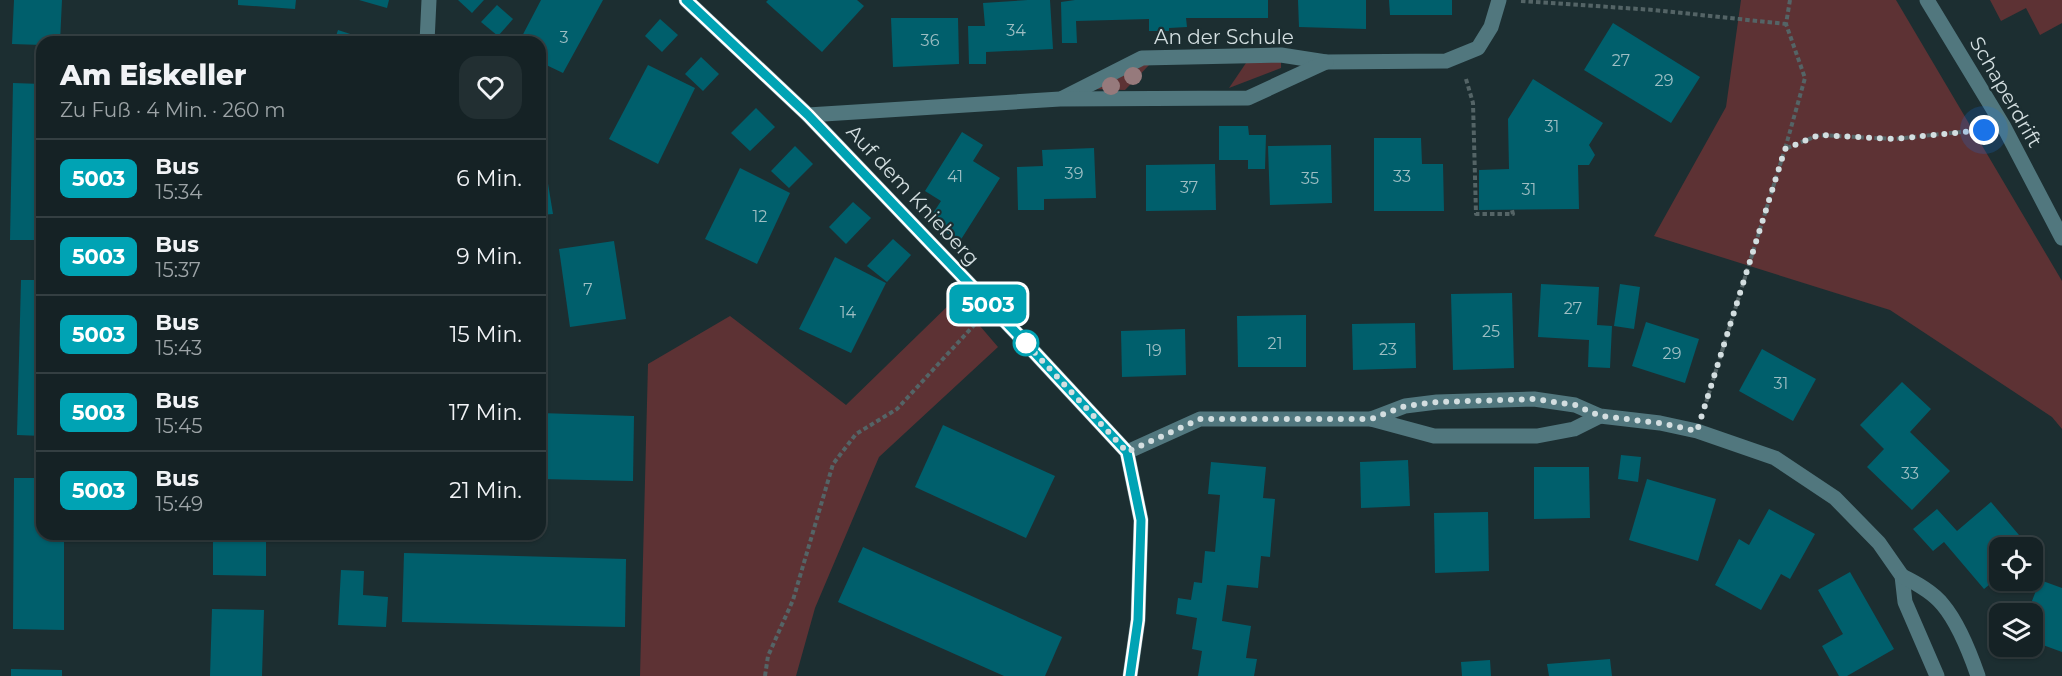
<!DOCTYPE html>
<html lang="de">
<meta charset="utf-8">
<style>
body{margin:0;font-family:Montserrat,sans-serif;background:#222f32;color:#f1f3f6;height:100vh;display:flex;flex-direction:column;font-size:22px;white-space:nowrap}
*{box-sizing:border-box;margin:0}
p{font-size:20px;color:#9da4a7}
.icon{flex:none;width:33px;height:33px;fill:none;stroke:currentColor;stroke-width:2;stroke-linecap:round;stroke-linejoin:round}
.map{position:relative;flex:1;overflow:hidden}
.sheet{position:absolute;left:36px;top:36px;width:510px;height:504px;display:flex;flex-direction:column;background:#152225;border-radius:18px;box-shadow:0 2px 4px #0004,0 0 0 2px #343f42}
.sheet>*{flex:none}
.badge{padding:0 12px;border-radius:9px;font-size:21px;line-height:39px}
.controls{position:absolute;left:1989px;top:537px;display:grid;gap:12px}
.controls a{display:grid;place-items:center;width:54px;height:54px;border-radius:12px;background:#152225;box-shadow:0 2px 4px #0004,0 0 0 2px #343f42;font-size:30px}
.you{position:absolute;width:30px;height:30px;margin:-15px;border:4px solid #fff;border-radius:50%;background:#1a73e8;box-shadow:0 0 0 9px #1a73e833}
.map>.badge{position:absolute;translate:-50% -50%;box-shadow:0 0 0 3px #fff}
.round{display:grid;place-items:center;flex:none;width:63px;height:63px;border-radius:18px;background:#222f32}
.summary{display:flex;align-items:center;justify-content:space-between;height:102px;padding:0 24px}
h1{font-size:28px;font-weight:800;line-height:45px}
ul{padding:0;list-style:none}
li{display:flex;align-items:center;gap:18px;height:78px;padding:0 24px;border-top:2px solid #343f42}
li div{flex:1}
li b{display:block;font-size:22px}
li em{font-style:normal}
li .badge{min-width:66px;font-weight:700;text-align:center}
.map>svg:first-child{display:block}
</style>
<div class="map">
<svg width="2062" height="676" viewBox="0 0 2062 676">
<rect width="100%" height="100%" fill="#1c2e31"/>
<g fill="#5d3234">
<polygon points="1741,0 1896,0 2062,281 2062,429 2052,417 1890,310 1654,236 1726,107"/>
<polygon points="1990,0 2062,0 2062,23 2040,35 2026,8 2001,21"/>
<polygon points="1281,62 1281,68 1229,88 1246,63"/>
<polygon points="1150,64 1125,90 1093,89 1142,65"/>
<polygon points="956,298 998,347 879,457 815,608 796,676 640,676 648,364 730,316 846,405"/>
</g>
<g fill="#005f6c">
<polygon points="14,0 62,0 60,42 42,42 42,45 12,44"/>
<polygon points="238,0 296,0 295,9 238,5"/>
<polygon points="359,0 389,0 387,8"/>
<polygon points="458,0 484,0 472,13"/>
<polygon points="541,0 603,0 563,73 540,62 540,42 519,42"/>
<polygon points="768,0 857,0 864,6 822,52 766,2"/>
<polygon points="1028,0 1050,0 1053,49 986,52 986,64 969,64 968,26 985,26 983,3"/>
<polygon points="1075,0 1268,0 1268,18 1186,18 1187,27 1169,28 1169,31 1149,31 1149,19 1076,21 1077,43 1062,43 1061,2"/>
<polygon points="1298,0 1366,0 1366,29 1299,27"/>
<polygon points="1389,0 1452,0 1452,15 1390,15"/>
<polygon points="497,5 513,19 498,36 481,22"/>
<polygon points="891,18 958,18 959,64 893,67"/>
<polygon points="660,19 678,35 662,52 645,36"/>
<polygon points="1613,23 1700,77 1671,123 1584,70"/>
<polygon points="338,30 375,42 334,42"/>
<polygon points="701,57 719,74 703,91 685,74"/>
<polygon points="648,65 695,88 658,164 609,139"/>
<polygon points="1533,79 1603,123 1589,145 1595,155 1589,165 1578,165 1579,209 1479,210 1479,170 1509,169 1508,119"/>
<polygon points="13,83 42,84 42,240 10,240"/>
<polygon points="756,108 775,127 750,151 731,133"/>
<polygon points="1219,126 1248,126 1249,135 1266,135 1265,169 1248,169 1248,160 1219,160"/>
<polygon points="962,132 983,145 973,161 1000,178 960,241 928,221 941,201 925,191"/>
<polygon points="540,135 553,214 540,215"/>
<polygon points="1374,138 1421,138 1422,164 1443,164 1444,211 1374,211"/>
<polygon points="1331,145 1332,203 1270,205 1268,146"/>
<polygon points="795,146 813,164 789,188 771,171"/>
<polygon points="1094,148 1096,198 1044,199 1044,210 1018,210 1017,167 1043,166 1042,150"/>
<polygon points="1215,164 1216,210 1146,211 1146,165"/>
<polygon points="740,168 790,193 757,264 705,239"/>
<polygon points="853,202 871,218 846,244 829,227"/>
<polygon points="893,239 911,255 887,282 867,266"/>
<polygon points="614,241 626,319 570,327 559,249"/>
<polygon points="835,257 886,283 851,353 799,329"/>
<polygon points="21,280 42,280 42,436 17,435"/>
<polygon points="1541,284 1599,287 1597,325 1612,326 1610,368 1588,367 1589,340 1538,337"/>
<polygon points="1620,284 1640,287 1634,329 1614,326"/>
<polygon points="1512,293 1514,368 1453,370 1451,294"/>
<polygon points="1306,315 1306,367 1238,367 1237,316"/>
<polygon points="1646,322 1699,339 1685,383 1632,366"/>
<polygon points="1415,323 1416,368 1353,370 1352,324"/>
<polygon points="1185,329 1186,375 1122,377 1121,331"/>
<polygon points="1762,349 1816,379 1793,421 1739,391"/>
<polygon points="1902,382 1931,409 1910,432 1950,471 1912,510 1867,467 1884,449 1860,425"/>
<polygon points="540,413 634,416 633,481 540,479"/>
<polygon points="943,425 1055,476 1026,538 915,487"/>
<polygon points="1621,455 1641,457 1638,482 1618,479"/>
<polygon points="1408,460 1410,506 1361,508 1360,462"/>
<polygon points="1211,462 1266,467 1263,498 1275,499 1270,557 1261,556 1258,588 1227,585 1222,621 1251,626 1246,658 1257,659 1254,676 1198,676 1202,651 1192,649 1197,618 1176,614 1178,598 1191,600 1194,582 1202,583 1205,551 1215,552 1220,495 1208,494"/>
<polygon points="1534,467 1589,467 1590,518 1534,519"/>
<polygon points="14,478 42,478 42,534 64,534 64,630 13,629"/>
<polygon points="1647,479 1716,499 1698,561 1629,540"/>
<polygon points="1991,502 2030,548 2000,548 2000,576 1984,589 1944,542 1933,551 1913,529 1937,509 1957,531"/>
<polygon points="1769,509 1815,534 1790,579 1781,574 1761,610 1715,585 1739,539 1749,545"/>
<polygon points="1488,512 1489,571 1435,573 1434,513"/>
<polygon points="213,534 266,534 266,576 213,575"/>
<polygon points="339,534 403,534 403,541 338,539"/>
<polygon points="863,547 1062,637 1045,676 1004,676 838,602"/>
<polygon points="404,553 626,559 625,627 402,622"/>
<polygon points="341,570 364,571 363,595 388,597 386,627 338,625"/>
<polygon points="1850,572 1894,649 1847,676 1839,676 1822,646 1843,634 1818,590"/>
<polygon points="2040,580 2062,588 2062,652 2032,641 2032,614 2027,614"/>
<polygon points="212,609 264,610 262,676 210,676"/>
<polygon points="1610,659 1612,676 1549,676 1547,664"/>
<polygon points="1490,660 1491,676 1462,676 1461,662"/>
<polygon points="11,669 62,670 62,676 11,676"/>
</g>
<g fill="none" stroke-linecap="round" stroke-linejoin="round">
<g stroke="#546466" stroke-width="4" stroke-dasharray="4.5 3" stroke-linecap="butt">
<polyline points="1790,0 1786,24 1805,78 1785,149 1819,135 1894,139 1980,130"/>
<polyline points="1521,1 1654,10 1786,24"/>
<polyline points="1466,79 1473,103 1476,214 1513,214 1512,210"/>
<polyline points="1704,409 1785,149"/>
<polyline points="765,676 768,656 793,600 833,464 856,434 897,409 976,323"/>
</g>
<g stroke="#51777e" stroke-width="15">
<polyline points="686,0 808,115 1023,340 1127,452"/>
<polyline points="1927,0 2004,127 2062,238"/>
<polyline points="427,42 429,0"/>
<polyline points="1063,98 1142,58 1281,55 1326,62 1446,61 1478,48 1491,27 1499,0"/>
<polyline points="808,115 1060,99 1248,98 1326,62"/>
<polyline points="1371,419 1405,406 1437,402 1534,399 1575,405 1600,416 1660,423 1697,431 1775,458 1835,498 1879,543 1902,576 1905,602 1937,676"/>
<polyline points="1127,452 1200,419 1371,419 1434,436 1537,436 1574,429 1600,416"/>
<polyline points="1127,452 1141,520 1138,620 1130,676"/>
<path d="M1902 576C1916 583 1933 592 1943 605 1959 624 1970 653 1978 676"/>
</g>
</g>
<g fill="#967a7c">
<circle cx="1133" cy="76" r="9"/>
<circle cx="1111" cy="86" r="9"/>
</g>
<g fill="none" stroke-linecap="round" stroke-linejoin="round">
<defs>
<polyline id="line" points="686,0 808,115 1023,340 1127,452 1141,520 1138,620 1130,676"/>
</defs>
<use href="#line" stroke="#fff" stroke-width="14"/>
<use href="#line" stroke="#00a3b4" stroke-width="9"/>
<polyline stroke="#d3dee0" stroke-width="6" stroke-dasharray="0 10.8" points="1026,343 1023,340 1127,452 1200,419 1371,419 1405,406 1437,402 1534,399 1575,405 1600,416 1660,423 1697,431 1785,149 1819,135 1894,139 1984,130"/>
</g>
<circle fill="#fff" stroke="#00a3b4" stroke-width="3" cx="1026" cy="343" r="12"/>
<g text-anchor="middle" stroke-width="4.5" stroke-linejoin="round" paint-order="stroke">
<g font-size="16" fill="#9ebec3">
<text x="1016" y="36">34</text>
<text x="564" y="43">3</text>
<text x="930" y="46">36</text>
<text x="1621" y="66">27</text>
<text x="1664" y="86">29</text>
<text x="1552" y="132">31</text>
<text x="1074" y="179">39</text>
<text x="955" y="182">41</text>
<text x="1402" y="182">33</text>
<text x="1310" y="184">35</text>
<text x="1189" y="193">37</text>
<text x="1529" y="195">31</text>
<text x="760" y="222">12</text>
<text x="588" y="295">7</text>
<text x="1573" y="314">27</text>
<text x="848" y="318">14</text>
<text x="1491" y="337">25</text>
<text x="1275" y="349">21</text>
<text x="1388" y="355">23</text>
<text x="1154" y="356">19</text>
<text x="1672" y="359">29</text>
<text x="1781" y="389">31</text>
<text x="1910" y="479">33</text>
</g>
<g font-size="20" fill="#d3dee0" stroke="#1c2e31">
<text x="1224" y="44">An der Schule</text>
<text transform="translate(2006 92) rotate(60)" y="7">Schaperdrift</text>
<text transform="translate(913 195) rotate(47)" y="7">Auf dem Knieberg</text>
</g>
</g>
</svg>
<div class="controls">
<a><svg class="icon" aria-label="locate" viewBox="0 0 24 24"><circle cx="12" cy="12" r="6"/><path d="M12 2v4M12 18v4M2 12h4M18 12h4"/></svg></a>
<a><svg class="icon" aria-label="layers" viewBox="0 0 24 24"><path d="M12 4l9 5-9 5-9-5zM3 14l9 5 9-5"/></svg></a>
</div>
<div class="you" style="left:1984px;top:130px"></div>
<b class="badge" style="left:988px;top:304px;background:#00a3b4;color:#fff">5003</b>
<section class="sheet">
<div class="summary"><div><h1>Am Eiskeller</h1><p>Zu Fuß · 4 Min. · 260 m</p></div><a class="round"><svg class="icon" aria-label="heart" viewBox="0 0 24 24"><path d="M12 20l-8-8c-3-5 5-10 8-4 3-6 11-1 8 4z"/></svg></a></div>
<ul>
<li><span class="badge" style="background:#00a3b4;color:#fff">5003</span><div><b>Bus</b><p>15:34</p></div><em>6 Min.</em></li>
<li><span class="badge" style="background:#00a3b4;color:#fff">5003</span><div><b>Bus</b><p>15:37</p></div><em>9 Min.</em></li>
<li><span class="badge" style="background:#00a3b4;color:#fff">5003</span><div><b>Bus</b><p>15:43</p></div><em>15 Min.</em></li>
<li><span class="badge" style="background:#00a3b4;color:#fff">5003</span><div><b>Bus</b><p>15:45</p></div><em>17 Min.</em></li>
<li><span class="badge" style="background:#00a3b4;color:#fff">5003</span><div><b>Bus</b><p>15:49</p></div><em>21 Min.</em></li>
</ul>
</section>
</div>
